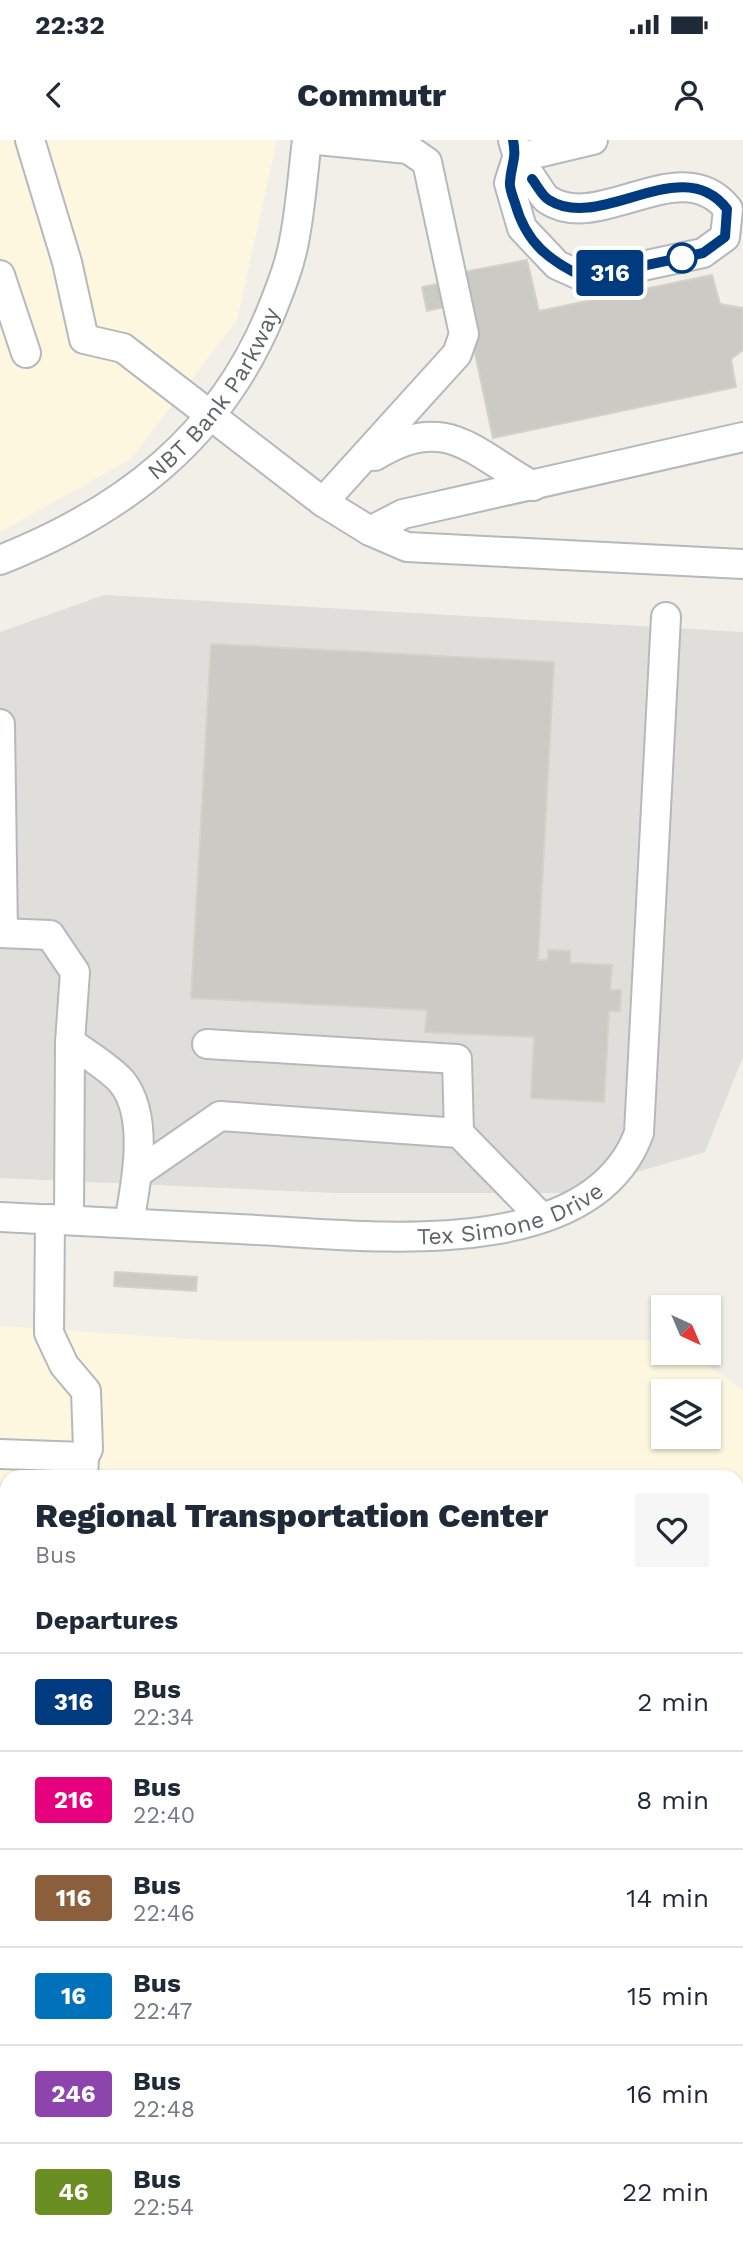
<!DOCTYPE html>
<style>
body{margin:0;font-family:"Work Sans",sans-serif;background:#f6f6f7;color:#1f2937;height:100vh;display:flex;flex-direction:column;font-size:26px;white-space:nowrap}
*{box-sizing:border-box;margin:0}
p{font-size:23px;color:#747a83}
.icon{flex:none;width:38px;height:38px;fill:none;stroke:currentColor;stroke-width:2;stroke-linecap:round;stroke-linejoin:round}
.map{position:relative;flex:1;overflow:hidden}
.sheet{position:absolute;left:0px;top:1330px;width:744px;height:784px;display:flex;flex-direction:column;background:#fff;border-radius:21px 21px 0 0;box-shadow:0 2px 5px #0004}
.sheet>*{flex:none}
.badge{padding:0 14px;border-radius:5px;font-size:24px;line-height:46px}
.needle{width:46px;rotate:136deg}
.fabs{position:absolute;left:651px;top:1155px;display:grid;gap:14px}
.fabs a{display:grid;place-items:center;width:70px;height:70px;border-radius:0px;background:#fff;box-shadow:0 2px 5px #0004;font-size:35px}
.map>.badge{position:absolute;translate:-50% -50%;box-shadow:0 0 0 4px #fff}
h2{padding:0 35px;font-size:26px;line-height:63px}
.round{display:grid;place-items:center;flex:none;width:74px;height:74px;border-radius:0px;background:#f6f6f7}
.overview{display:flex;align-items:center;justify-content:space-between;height:119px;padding:0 35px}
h1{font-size:33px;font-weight:800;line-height:52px}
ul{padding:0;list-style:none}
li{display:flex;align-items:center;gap:21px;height:98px;padding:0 35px;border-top:2px solid #e0e1e3}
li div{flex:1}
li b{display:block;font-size:26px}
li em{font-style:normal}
li .badge{min-width:77px;font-weight:700;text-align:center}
.status{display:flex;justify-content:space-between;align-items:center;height:49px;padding:0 35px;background:#fff;direction:ltr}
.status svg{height:19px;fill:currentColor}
header{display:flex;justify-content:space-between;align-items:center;height:91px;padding:0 35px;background:#fff;font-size:32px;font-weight:800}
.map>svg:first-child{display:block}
</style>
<div class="status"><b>22:32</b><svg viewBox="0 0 49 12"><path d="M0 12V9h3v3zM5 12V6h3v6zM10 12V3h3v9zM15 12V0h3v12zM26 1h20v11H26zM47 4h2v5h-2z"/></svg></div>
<header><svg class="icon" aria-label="back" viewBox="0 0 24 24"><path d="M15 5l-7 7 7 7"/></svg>Commutr<svg class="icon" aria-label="person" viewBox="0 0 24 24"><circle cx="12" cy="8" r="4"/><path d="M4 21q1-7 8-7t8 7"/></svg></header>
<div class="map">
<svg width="743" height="2114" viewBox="0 0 743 2114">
<rect width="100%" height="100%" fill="#f1efe8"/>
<g fill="#fef7e0" fill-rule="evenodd">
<polygon points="0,0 277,0 237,180 131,319 0,392"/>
<path d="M0 1186 223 1201 663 1200V1213H690L743 1250V2085L737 2088V1337H7V2107H691L674 2114H0ZM663 1251H709V1297H663Z"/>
</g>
<polygon fill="#e0deda" points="104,455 743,492 743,917 705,1012 566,1053 334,1053 0,1038 0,492"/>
<polygon fill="#c5e8c5" points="737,1664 743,1664 743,1965 737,1971"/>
<g fill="#cccac5" stroke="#d6d1c6" stroke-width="2">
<polygon points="527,120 539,171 712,135 720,164 743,168 743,210 731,219 736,247 493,298 458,133"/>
<polygon points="448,142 453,165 427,171 422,147"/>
<polygon points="211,504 554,522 538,820 548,820 548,810 570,811 570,823 612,825 610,850 621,850 620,871 609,871 604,962 531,958 534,897 425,892 427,870 191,858"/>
<polygon points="115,1132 197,1137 196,1151 114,1146"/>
<polygon points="737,1542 743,1545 743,1661 737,1658"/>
<polygon points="341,2107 377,2107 376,2114 341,2114"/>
</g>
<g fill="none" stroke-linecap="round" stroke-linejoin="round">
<defs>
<g id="minor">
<polyline points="30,0 67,122 84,199 123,208 323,362 457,214 464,194 427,22 408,9 318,0"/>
<path d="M513 0C517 18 525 28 535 43 539 48 543 57 548 60 600 94 681 10 728 69L725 97 703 113 586 138 557 125 522 88 509 43 517 18"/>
<polyline points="517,18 593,0"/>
<polyline points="0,135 26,213"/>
<path d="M375 316C445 272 473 312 533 346"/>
<polyline points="323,362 370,391 407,407 743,424"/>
<polyline points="370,391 403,374 743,297"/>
<path id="s1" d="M0 420C124 371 220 297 271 172 281 147 291 122 295 96 301 64 303 32 307 0"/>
<polyline points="0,584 3,793"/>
<polyline points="0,793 50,795 75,832 70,902 69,1080"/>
<path d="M70 902C86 914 109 927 122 942 150 977 136 1043 129 1083"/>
<polyline points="207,904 457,919 459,993"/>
<polyline points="139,1032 220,976 459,993 541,1077"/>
<path id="s2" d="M0 1077C80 1081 159 1085 239 1089 353 1094 589 1129 639 993L666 477"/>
<polyline points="50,1079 49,1193 64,1225 86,1251 88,1309 84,1317"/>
<polyline points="0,1314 84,1317 83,1337"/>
<polyline points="737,1443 743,1448"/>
<polyline points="737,2041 743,2037"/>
<polyline points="61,2114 61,2107"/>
<polyline points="189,2114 191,2107"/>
<polyline points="599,2114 619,2107"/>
</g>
</defs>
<use href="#minor" stroke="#b5b8bc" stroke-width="32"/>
<use href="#minor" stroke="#fff" stroke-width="28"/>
</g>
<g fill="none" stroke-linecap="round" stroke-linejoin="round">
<defs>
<path id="line" d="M513 0C517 20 511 24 510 42 509 48 513 57 515 63 526 103 549 121 586 138L703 113 725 97 727 69C682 10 601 93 549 60 542 56 537 45 532 39"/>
</defs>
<use href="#line" stroke="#fff" stroke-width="16"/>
<use href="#line" stroke="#003b80" stroke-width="10"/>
</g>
<circle fill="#fff" stroke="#003b80" stroke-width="3.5" cx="682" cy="118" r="14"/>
<g text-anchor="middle" stroke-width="5" stroke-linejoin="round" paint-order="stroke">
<g font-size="23" fill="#5f6368" stroke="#fff">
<text dy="8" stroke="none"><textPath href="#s1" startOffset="278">NBT Bank Parkway</textPath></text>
<text dy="8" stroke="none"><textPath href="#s2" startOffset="514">Tex Simone Drive</textPath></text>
</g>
</g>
</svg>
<div class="fabs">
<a><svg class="needle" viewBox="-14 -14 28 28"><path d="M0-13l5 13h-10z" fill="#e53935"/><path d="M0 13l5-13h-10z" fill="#747a83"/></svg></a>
<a><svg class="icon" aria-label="layers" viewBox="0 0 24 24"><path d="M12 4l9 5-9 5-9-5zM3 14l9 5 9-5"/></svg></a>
</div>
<b class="badge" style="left:610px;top:133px;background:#003b80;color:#fff">316</b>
<section class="sheet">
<div class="overview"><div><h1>Regional Transportation Center</h1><p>Bus</p></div><a class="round"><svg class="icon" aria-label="heart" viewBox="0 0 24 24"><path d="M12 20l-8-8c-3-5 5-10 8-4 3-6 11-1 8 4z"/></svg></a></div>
<h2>Departures</h2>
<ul>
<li><span class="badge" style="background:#003b80;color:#fff">316</span><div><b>Bus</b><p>22:34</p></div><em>2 min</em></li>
<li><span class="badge" style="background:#e6007e;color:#fff">216</span><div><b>Bus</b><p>22:40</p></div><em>8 min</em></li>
<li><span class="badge" style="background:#8b5e3c;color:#fff">116</span><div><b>Bus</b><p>22:46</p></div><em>14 min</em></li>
<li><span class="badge" style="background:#0072bc;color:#fff">16</span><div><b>Bus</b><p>22:47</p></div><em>15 min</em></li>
<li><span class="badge" style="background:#8e44ad;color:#fff">246</span><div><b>Bus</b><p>22:48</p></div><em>16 min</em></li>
<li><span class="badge" style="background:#6b8e23;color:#fff">46</span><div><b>Bus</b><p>22:54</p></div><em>22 min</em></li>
</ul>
</section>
</div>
